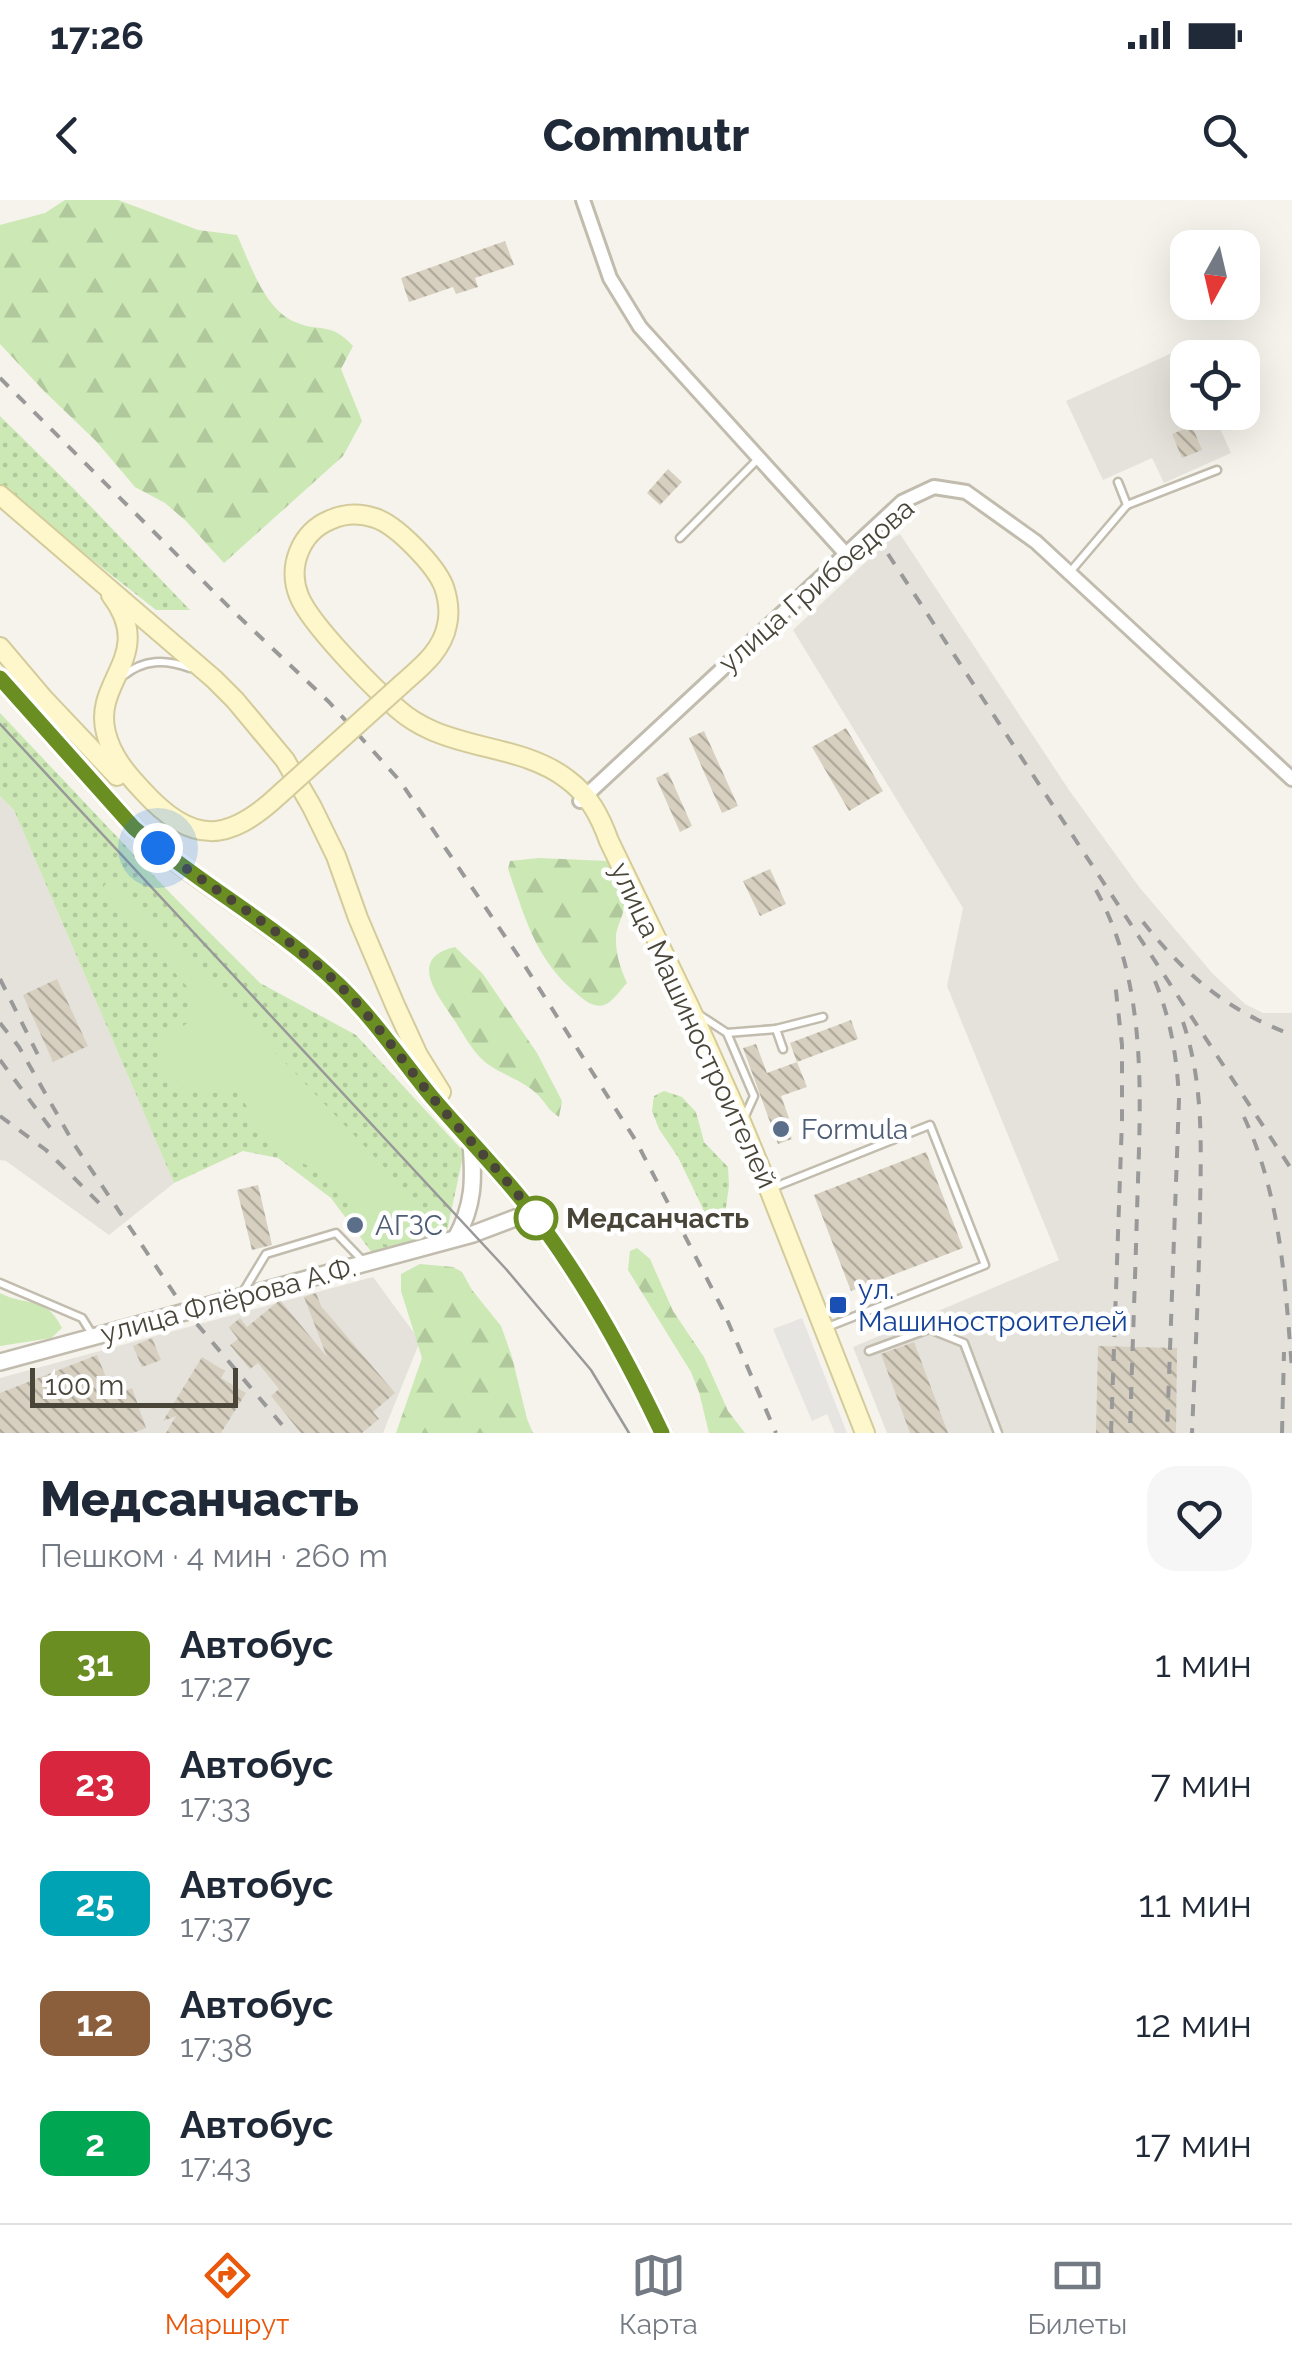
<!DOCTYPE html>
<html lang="ru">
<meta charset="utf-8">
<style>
body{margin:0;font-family:Raleway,sans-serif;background:#f6f6f7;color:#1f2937;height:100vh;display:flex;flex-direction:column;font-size:38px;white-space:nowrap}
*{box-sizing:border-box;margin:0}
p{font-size:32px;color:#747a83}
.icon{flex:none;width:55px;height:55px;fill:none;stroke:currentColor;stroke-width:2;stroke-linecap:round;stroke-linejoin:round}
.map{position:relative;height:1233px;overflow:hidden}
.details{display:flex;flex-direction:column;background:#fff;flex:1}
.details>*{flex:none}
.badge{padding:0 20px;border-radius:15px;font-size:35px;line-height:65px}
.needle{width:65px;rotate:188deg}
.controls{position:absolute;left:1170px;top:30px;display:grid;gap:20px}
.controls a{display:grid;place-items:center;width:90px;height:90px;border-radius:20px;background:#fff;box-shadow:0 10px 40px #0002;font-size:50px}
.scale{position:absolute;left:30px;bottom:25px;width:208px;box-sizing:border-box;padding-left:10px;border:5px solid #494539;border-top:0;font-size:28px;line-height:35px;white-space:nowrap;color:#494539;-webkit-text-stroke:8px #fff;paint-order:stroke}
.you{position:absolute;width:50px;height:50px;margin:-25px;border:8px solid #fff;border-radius:50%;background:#1a73e8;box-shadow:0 0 0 15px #1a73e833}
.map>.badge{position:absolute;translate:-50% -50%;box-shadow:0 0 0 5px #fff}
.round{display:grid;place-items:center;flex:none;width:105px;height:105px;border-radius:30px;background:#f6f6f7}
.overview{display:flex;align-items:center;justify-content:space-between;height:170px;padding:0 40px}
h1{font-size:48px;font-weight:800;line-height:75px}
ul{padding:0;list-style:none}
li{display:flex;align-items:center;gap:30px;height:120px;padding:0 40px}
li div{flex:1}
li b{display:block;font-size:38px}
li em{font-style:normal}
li .badge{min-width:110px;font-weight:700;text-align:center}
.status{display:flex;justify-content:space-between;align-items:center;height:70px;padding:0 50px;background:#fff;direction:ltr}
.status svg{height:28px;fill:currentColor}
header{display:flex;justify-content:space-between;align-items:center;height:130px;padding:0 40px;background:#fff;font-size:45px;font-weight:800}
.menu{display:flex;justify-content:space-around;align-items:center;height:140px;border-top:2px solid #e0e1e3;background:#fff;font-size:28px;color:#747a83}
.menu a{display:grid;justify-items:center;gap:5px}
.menu .selected{color:#ea580c}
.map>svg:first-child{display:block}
</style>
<div class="status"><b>17:26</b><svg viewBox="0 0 49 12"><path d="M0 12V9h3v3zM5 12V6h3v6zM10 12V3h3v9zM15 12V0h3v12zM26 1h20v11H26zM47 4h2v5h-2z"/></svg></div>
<header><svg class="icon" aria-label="back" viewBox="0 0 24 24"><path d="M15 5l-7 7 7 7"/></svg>Commutr<svg class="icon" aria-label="search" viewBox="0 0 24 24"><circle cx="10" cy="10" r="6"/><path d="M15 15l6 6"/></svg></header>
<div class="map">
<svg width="1292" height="1233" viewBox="0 0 1292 1233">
<defs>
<pattern id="grass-dots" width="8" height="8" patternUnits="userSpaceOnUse" patternTransform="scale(2.5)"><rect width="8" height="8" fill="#cbe8b5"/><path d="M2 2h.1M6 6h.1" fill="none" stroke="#b0c89c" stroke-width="1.8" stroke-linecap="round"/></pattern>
<pattern id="forest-firs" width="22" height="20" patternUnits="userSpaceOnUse" patternTransform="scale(2.5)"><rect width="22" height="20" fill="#cbe8b5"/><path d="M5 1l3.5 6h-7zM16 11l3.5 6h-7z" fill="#b0c89c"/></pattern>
<pattern id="building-back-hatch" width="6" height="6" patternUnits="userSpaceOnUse" patternTransform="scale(2.5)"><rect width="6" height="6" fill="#d7d0c0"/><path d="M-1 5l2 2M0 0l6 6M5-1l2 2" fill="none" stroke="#b0ab9d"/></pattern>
</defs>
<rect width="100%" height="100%" fill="#f5f3eb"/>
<g fill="#e5e2dc">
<polygon points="1183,148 1188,157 1188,212 1213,213 1231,253 1164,283 1152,258 1103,280 1066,201"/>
<polygon points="900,334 1069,590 1140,688 1213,774 1245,804 1263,813 1292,813 1292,1233 887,1233 853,1147 1059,1060 947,786 963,708 793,430 869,359 866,353"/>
<polygon points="0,596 14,610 174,983 109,1035 6,961 0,960"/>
<polygon points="373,1077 420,1141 383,1233 0,1233 0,1178"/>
</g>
<g fill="url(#grass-dots)">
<polygon points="0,216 75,290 190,410 156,410 0,287"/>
<polygon points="0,513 173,696 260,783 356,835 464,952 446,1035 373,1054 331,998 278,958 243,951 174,983 14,610 0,596"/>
<polygon points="664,891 682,897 696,912 704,942 728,967 729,986 724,1021 711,1020 706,1015 678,957 659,929 652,911 654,896"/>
</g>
<g fill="url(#forest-firs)">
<path d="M65 0H118L198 30 237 35C250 63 264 109 295 122 321 133 330 121 353 146L341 169 362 221 343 256 224 363 186 321 165 303 135 287 96 241 44 191 0 144V25L45 13Z"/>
<path d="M539 658 607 661C621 671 627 695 623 712 621 720 617 727 616 735 615 752 620 768 627 783 620 790 613 802 604 805 593 808 584 800 576 793 535 759 525 717 508 669L510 661Z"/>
<path d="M455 747 483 774 537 853 562 901 559 917C546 908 547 904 538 895 524 880 501 875 485 862 471 850 463 833 453 818 436 793 408 758 455 747Z"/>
<polygon points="637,1048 650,1059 673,1111 704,1157 728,1211 745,1233 709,1233 699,1192 691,1172 628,1070 630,1051"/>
<polygon points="420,1064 453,1067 462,1072 472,1090 501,1126 512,1157 527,1219 533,1233 396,1233 422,1158 401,1091 401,1074"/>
</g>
<g fill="#cbe8b5">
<path d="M110 678 408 992 428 1017 425 1039 400 1047 373 1042 367 1026 325 975 273 947 262 934 237 889C225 888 215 894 204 894 187 893 163 874 159 858 158 853 159 847 160 841L189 822 190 790C161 756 129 725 101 690Z"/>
<path d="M0 1093C29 1108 44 1093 62 1128L51 1138 0 1146Z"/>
</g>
<polygon fill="#e7e5e2" points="802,1118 847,1233 835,1233 827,1214 812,1221 773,1129"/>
<g fill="url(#building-back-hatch)">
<polygon points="505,41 514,65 475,78 478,87 456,94 453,87 409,102 401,78"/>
<polygon points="1192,226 1202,250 1182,258 1172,234"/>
<polygon points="668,269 682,282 660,305 647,293"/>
<polygon points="846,528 883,591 849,611 812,547"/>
<polygon points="704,531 738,606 722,613 689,538"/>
<polygon points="668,572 692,626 680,632 656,578"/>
<polygon points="770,669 786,704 760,716 743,681"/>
<polygon points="57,779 88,846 53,862 23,795"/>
<polygon points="851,820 858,839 797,862 790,843"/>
<polygon points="756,844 767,873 797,862 807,887 781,896 789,918 785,920 792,939 778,944 743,848"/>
<polygon points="926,952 963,1048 851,1091 814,995"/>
<polygon points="258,985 272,1045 252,1050 237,990"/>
<polygon points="316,1093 321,1106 395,1193 373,1212 379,1219 362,1233 301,1233 271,1196 279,1189 258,1163 250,1169 230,1145 238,1139 229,1127 240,1118 247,1127 280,1100 327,1157 304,1097"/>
<polygon points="152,1138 161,1160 142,1167 133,1146"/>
<polygon points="914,1142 948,1233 910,1233 881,1154"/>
<polygon points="1098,1146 1177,1148 1176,1233 1096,1233"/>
<polygon points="97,1155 113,1195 132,1188 146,1228 133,1233 0,1233 0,1193"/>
<polygon points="202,1157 225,1171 221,1178 246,1193 221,1233 166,1233 176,1216 163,1221"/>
</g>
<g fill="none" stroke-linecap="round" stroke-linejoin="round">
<defs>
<g id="service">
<polyline points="1127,305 1217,270"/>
<polyline points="680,338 758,259"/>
<polyline points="1070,372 1127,305 1118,282"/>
<path d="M123 476C144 459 165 459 190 468"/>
<polyline points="698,814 727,833 754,896 744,918"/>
<polyline points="776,829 783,849"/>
<polyline points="727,833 776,829 823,817"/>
<polyline points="772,988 930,925 985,1065 825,1128"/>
<polyline points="0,1083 82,1118 92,1134"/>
<polyline points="243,1092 266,1054 336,1033 364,1062"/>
<polyline points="869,1151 929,1129 964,1143 998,1233"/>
</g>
<g id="minor">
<polyline points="583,0 610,78 640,127 845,353"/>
<polyline points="580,601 902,302 934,287 966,292 1036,342 1292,579"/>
</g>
<g id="tertiary">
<path d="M456 1038C474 1005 474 980 471 943"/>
<polyline points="0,1162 473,1034 531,1012"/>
</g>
<g id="secondary">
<polyline points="0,295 214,479 235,500 285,560 312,607 336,656 358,718 395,805 418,855 441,892"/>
<path d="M111 395C157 456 92 480 106 533 112 557 127 574 143 591 192 645 228 643 280 594"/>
<polyline points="0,447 44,499 117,576"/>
<path d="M0 478 134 628C199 685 277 725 339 785 374 819 401 859 431 896 464 935 500 971 531 1011 584 1080 625 1155 662 1233"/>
<path d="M402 484C421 467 442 451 447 425 450 412 448 399 444 387 436 366 397 325 375 318 360 313 345 313 330 320 301 332 287 366 299 396 310 424 374 489 399 510 408 518 420 525 431 530 475 550 528 549 567 579 589 595 600 616 609 641L690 808 742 924 769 989 865 1233"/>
</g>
</defs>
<use href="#service" stroke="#c1bcad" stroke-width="11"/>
<use href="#minor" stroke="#c1bcad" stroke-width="18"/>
<use href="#tertiary" stroke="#c1bcad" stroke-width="20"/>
<use href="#secondary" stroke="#d4cb9b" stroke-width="22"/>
<use href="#service" stroke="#fff" stroke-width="6"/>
<use href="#minor" stroke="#fff" stroke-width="12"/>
<use href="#tertiary" stroke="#fff" stroke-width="15"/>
<use href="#secondary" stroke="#fef7cc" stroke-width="18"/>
<polyline stroke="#999" stroke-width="2.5" points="0,524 506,1069 591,1170 629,1233"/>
<g stroke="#999" stroke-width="4" stroke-dasharray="12 12" stroke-linecap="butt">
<polyline points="0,178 234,412 329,502 400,581 523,763 636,941 722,1108 776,1233"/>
<polyline points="888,354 1292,970"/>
<path d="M1096 690C1150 788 1140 904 1137 1012 1135 1085 1132 1159 1130 1233"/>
<path d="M1143 722C1186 776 1227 810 1292 835"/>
<polyline points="0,779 38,855"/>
<path d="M1155 781C1171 820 1177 858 1179 899L1167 1233"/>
<path d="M1183 822C1204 884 1201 947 1200 1011 1199 1085 1195 1159 1192 1233"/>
<polyline points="0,823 19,847 74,944 186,1111 289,1233"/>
<polyline points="0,860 57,937"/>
<polyline points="0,916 46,950 106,1010"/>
<path d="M1244 917C1281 996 1285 1083 1292 1169"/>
<polyline points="1111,1233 1122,920 1122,845 1115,782"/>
<polyline points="1282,1233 1284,1152"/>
</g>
<defs>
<polyline id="secondary-bridge" points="280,594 402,484"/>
</defs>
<use href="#secondary-bridge" stroke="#d4cb9b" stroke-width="22" stroke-linecap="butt"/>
<use href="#secondary-bridge" stroke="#fef7cc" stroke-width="18"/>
</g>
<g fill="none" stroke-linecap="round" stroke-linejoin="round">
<defs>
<path id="line" d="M0 478 134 628C199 684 277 725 339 785 374 819 401 859 431 896 464 935 500 971 531 1011 584 1080 625 1155 662 1233"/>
</defs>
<use href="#line" stroke="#fff" stroke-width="22"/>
<use href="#line" stroke="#6b8e23" stroke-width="15"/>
<path stroke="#494539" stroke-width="10" stroke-dasharray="0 18" d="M158 648C218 693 286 733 340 786 375 820 401 859 432 897 466 938 505 975 536 1018"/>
</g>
<g fill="#5c6f8a" stroke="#fff" stroke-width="4">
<circle cx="781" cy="929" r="10"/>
<circle cx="355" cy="1025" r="10"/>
</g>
<circle fill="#fff" stroke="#6b8e23" stroke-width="5" cx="536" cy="1018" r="20"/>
<rect fill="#1a4fb4" stroke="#fff" stroke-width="4" x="828" y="1095" width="20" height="20" rx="5"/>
<g text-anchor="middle" stroke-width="9" stroke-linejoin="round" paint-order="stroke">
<g font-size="28" fill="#494539" stroke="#fff">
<text transform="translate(816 385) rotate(-41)" y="10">улица Грибоедова</text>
<text transform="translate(694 825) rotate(65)" y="10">улица Машиностроителей</text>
<text transform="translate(228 1100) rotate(-15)" y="10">улица Флёрова А.Ф.</text>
</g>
<g font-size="28" fill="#4e5e75" stroke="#fff" text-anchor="start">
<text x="801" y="939">Formula</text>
<text x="375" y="1035">АГЗС</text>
</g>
<g font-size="28" font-weight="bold" fill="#494539" stroke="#fff" text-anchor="start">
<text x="566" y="1028">Медсанчасть</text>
</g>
<g font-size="28" fill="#164399" stroke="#fff" text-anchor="start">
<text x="858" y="1099">ул.<tspan x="858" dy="32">Машиностроителей</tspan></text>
</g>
</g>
</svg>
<div class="controls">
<a><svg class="needle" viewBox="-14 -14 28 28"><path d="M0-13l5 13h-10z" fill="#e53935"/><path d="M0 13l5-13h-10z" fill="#747a83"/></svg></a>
<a><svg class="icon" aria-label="locate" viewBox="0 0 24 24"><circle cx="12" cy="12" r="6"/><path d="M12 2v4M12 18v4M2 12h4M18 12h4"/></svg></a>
</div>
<div class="scale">100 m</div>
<div class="you" style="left:158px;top:648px"></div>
</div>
<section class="details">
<div class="overview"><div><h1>Медсанчасть</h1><p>Пешком · 4 мин · 260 m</p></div><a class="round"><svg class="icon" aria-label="heart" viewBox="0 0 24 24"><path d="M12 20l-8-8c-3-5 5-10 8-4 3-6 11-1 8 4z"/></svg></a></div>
<ul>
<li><span class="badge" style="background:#6b8e23;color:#fff">31</span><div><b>Автобус</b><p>17:27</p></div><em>1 мин</em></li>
<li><span class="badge" style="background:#d7263d;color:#fff">23</span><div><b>Автобус</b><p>17:33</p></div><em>7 мин</em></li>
<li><span class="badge" style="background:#00a3b4;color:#fff">25</span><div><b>Автобус</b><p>17:37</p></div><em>11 мин</em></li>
<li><span class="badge" style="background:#8b5e3c;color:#fff">12</span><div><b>Автобус</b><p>17:38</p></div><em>12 мин</em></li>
<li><span class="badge" style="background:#00a651;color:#fff">2</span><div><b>Автобус</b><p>17:43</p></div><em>17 мин</em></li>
</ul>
</section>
<nav class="menu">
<a class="selected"><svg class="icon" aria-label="directions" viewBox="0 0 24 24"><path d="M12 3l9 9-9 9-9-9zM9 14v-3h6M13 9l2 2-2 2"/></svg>Маршрут</a>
<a><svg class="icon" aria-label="map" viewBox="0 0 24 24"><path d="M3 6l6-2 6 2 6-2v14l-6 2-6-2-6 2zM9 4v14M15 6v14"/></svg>Карта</a>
<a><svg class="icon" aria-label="tickets" viewBox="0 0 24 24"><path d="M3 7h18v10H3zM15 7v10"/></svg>Билеты</a>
</nav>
